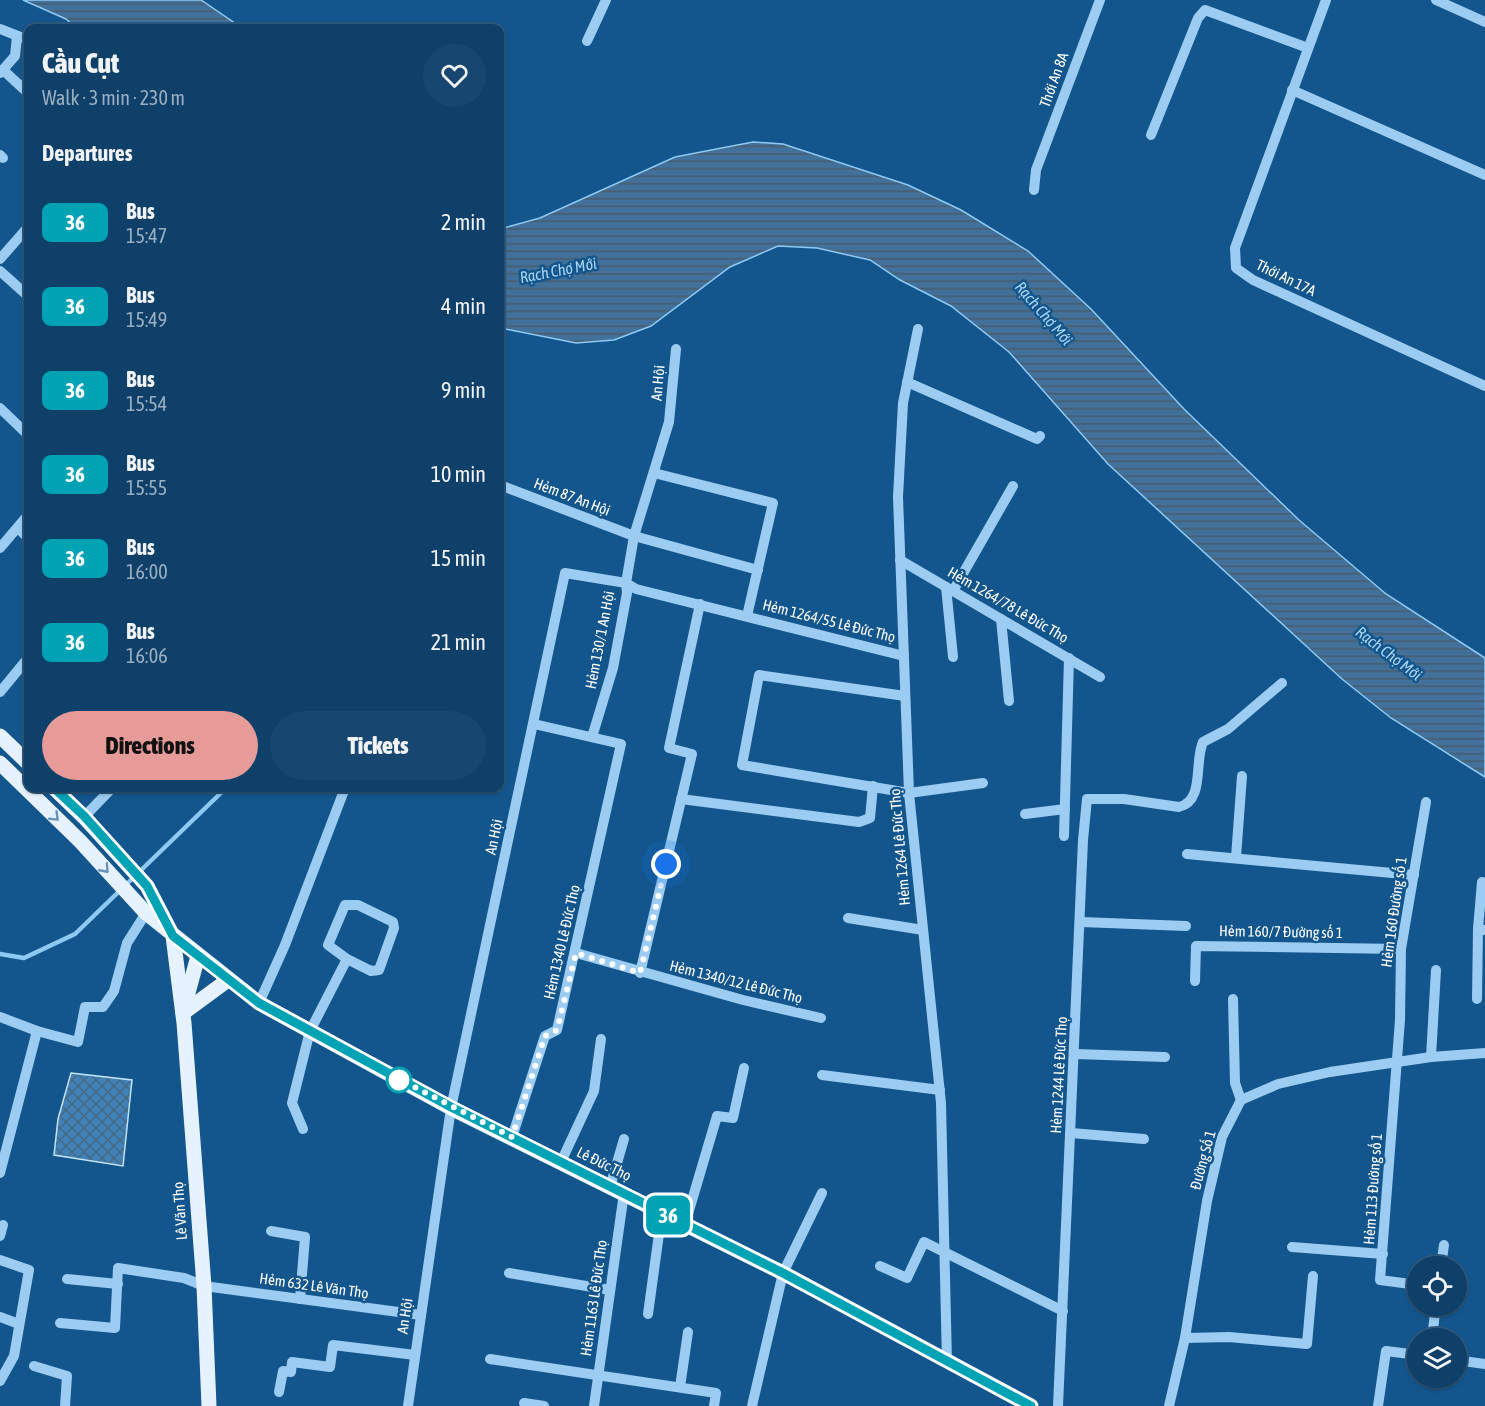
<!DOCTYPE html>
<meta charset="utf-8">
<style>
body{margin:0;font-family:"Asap Condensed",sans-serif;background:#174770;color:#f1f3f6;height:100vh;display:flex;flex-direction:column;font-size:22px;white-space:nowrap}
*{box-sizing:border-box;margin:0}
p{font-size:20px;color:#9bafc1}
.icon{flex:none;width:33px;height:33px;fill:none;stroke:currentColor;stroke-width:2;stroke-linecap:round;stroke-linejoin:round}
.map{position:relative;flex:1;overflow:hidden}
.panel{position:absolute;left:24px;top:24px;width:480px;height:768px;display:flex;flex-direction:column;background:#0e406a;border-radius:12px;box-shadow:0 2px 4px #0004,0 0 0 2px #2e597e}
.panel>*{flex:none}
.badge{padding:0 12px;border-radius:9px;font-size:21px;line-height:39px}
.tools{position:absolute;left:1407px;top:1256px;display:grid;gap:12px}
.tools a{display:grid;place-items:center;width:60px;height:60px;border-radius:50%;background:#0e406a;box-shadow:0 2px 4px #0004,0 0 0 2px #2e597e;font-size:30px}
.you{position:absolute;width:30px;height:30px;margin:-15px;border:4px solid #fff;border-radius:50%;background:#1a73e8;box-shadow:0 0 0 9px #1a73e833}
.map>.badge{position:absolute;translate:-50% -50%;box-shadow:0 0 0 3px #fff}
h2{padding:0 18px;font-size:22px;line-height:54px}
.round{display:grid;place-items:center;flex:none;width:63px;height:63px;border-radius:32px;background:#174770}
.overview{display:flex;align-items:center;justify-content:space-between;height:102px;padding:0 18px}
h1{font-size:28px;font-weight:800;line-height:45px}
.cta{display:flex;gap:12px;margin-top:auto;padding:12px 18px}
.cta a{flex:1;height:69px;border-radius:36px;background:#e69b98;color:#111;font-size:24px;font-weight:800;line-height:69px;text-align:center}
.cta a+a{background:#174770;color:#f1f3f6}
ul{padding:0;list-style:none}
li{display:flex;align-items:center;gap:18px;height:84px;padding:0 18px}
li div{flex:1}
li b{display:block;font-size:22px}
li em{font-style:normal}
li .badge{min-width:66px;font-weight:700;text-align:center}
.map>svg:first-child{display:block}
</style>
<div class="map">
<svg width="1485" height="1406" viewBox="0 0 1485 1406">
<defs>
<pattern id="water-rules" width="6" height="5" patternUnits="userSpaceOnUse" patternTransform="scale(1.5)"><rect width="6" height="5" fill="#41719a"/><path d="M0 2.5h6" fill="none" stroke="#485b6b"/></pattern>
<pattern id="building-cross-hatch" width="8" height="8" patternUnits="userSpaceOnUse" patternTransform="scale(1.5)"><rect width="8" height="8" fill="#4082b8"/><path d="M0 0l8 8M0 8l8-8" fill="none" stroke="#456a87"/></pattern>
</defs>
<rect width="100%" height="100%" fill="#13568d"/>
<g fill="url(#water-rules)" stroke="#8ec9f4" stroke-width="1.5">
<polygon points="23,0 201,0 242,28 76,28 66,19"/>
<polygon points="753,142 783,144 908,185 961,210 1028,251 1091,309 1184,409 1299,520 1386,594 1485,658 1485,777 1391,718 1342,679 1108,464 1009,352 951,306 900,280 870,260 817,248 778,246 730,267 651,326 614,340 576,343 500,328 500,229 540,218 675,157"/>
</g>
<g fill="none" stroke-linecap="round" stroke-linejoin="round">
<polyline stroke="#8ec9f4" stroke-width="4.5" points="0,954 24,958 75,934 226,788"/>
</g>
<polygon fill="url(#building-cross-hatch)" stroke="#c3e3fc" stroke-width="1.5" points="71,1073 132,1080 123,1166 54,1155 58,1119"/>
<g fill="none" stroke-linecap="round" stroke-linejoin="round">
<g stroke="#9cccf1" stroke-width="10">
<polyline points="1326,0 1235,248 1236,268 1253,280 1485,386"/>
<polyline points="1436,0 1485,22"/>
<polyline points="0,29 28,40"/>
<polyline points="587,41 606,0"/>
<polyline points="3,70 28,93"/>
<polyline points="0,73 15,56 17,36"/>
<polyline points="1292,90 1485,175"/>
<polyline points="1151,135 1198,18 1205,10 1308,48"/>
<polyline points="0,155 3,158"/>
<polyline points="1034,190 1036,170 1100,0"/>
<polyline points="0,259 28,227"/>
<polyline points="0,271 28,296"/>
<polyline points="918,329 903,403 898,497 909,793 941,1103 947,1363"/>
<polyline points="907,382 1037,439 1040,436"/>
<polyline points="0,408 28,435"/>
<polyline points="654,473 773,503 747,616"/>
<polyline points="500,485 634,536 758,570"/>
<polyline points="18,528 28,538"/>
<polyline points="0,548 28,515"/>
<polyline points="900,560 1100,677"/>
<polyline points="626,583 636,589 904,656"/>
<polyline points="946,587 953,657"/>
<polyline points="953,591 1013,486"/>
<polyline points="1001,619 1009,701"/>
<polyline points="0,692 28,658"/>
<polyline points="905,696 759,675 742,765 909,793 983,783"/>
<polyline points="592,737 613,668 627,593 626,583"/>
<polyline points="681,799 859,822 870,818 873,786"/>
<polyline points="1025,814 1065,809"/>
<polyline points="84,817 112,788"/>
<polyline points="1064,836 1069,658"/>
<polyline points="1187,854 1414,875"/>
<polyline points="1236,857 1242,776"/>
<polyline points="848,918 923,930"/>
<polyline points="1081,922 1186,926"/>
<polyline points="1478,929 1482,882"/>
<polyline points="576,953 743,1000 821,1018"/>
<polyline points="640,973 692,754 669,748 700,604"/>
<polyline points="1195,981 1196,946 1401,949"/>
<polyline points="1233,999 1235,1083 1241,1100"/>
<polyline points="1477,999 1478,929 1485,930"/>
<polyline points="259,1003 285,945 345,788"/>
<polyline points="0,1017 37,1031 78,1042 85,1007 103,1007 114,991 127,943 146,913"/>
<polyline points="1075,1054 1165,1057"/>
<polyline points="1431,1057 1436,970"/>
<polyline points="822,1075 940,1090"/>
<polyline points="303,1129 292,1103 310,1031 347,959 371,971 379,970 394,928 393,922 358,905 345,905 328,945 347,959"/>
<polyline points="1071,1133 1144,1139"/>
<polyline points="512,1137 545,1036 557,1030 621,744 534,724"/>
<polyline points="561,1162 594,1091 601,1039"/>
<polyline points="0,1173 37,1031"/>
<polyline points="610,1187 624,1139"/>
<polyline points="685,1224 717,1116 733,1118 744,1068"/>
<polyline points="271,1231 305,1237 300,1299"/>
<polyline points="0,1236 3,1225"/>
<polyline points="1292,1247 1383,1254"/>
<polyline points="0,1260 29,1270 14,1356 0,1381"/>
<polyline points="880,1266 907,1278 924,1242 1063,1311"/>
<polyline points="1441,1266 1444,1245"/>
<polyline points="509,1273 610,1290"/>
<polyline points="67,1279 118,1284"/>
<polyline points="1418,1285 1380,1280 1400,1020 1401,949 1426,802"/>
<polyline points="648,1314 662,1212"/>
<polyline points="0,1317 19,1324"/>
<polyline points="60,1323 115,1328 118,1268 184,1278 204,1286 421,1315"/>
<polyline points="1185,1338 1229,1337 1307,1344 1313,1276"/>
<polyline points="1432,1338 1436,1305"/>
<polyline points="490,1359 716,1393 714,1406"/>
<polyline points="1456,1360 1485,1364"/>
<polyline points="34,1366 67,1376 65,1406"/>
<polyline points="680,1387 688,1332"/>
<polyline points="279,1392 283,1371 291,1372 292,1362 330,1367 333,1345 415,1355"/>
<polyline points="524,1403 544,1406"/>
<polyline points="408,1406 451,1108 565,573 626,583 634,536 669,422 676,349"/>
<polyline points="594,1406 624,1193"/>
<polyline points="752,1406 783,1273 822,1193"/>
<path d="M1058 1406 1083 840 1087 799H1124L1179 807C1205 801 1194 761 1203 742L1228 729 1282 683"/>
<polyline points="1169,1406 1185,1338 1207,1201 1222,1137 1241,1100 1278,1084 1330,1072 1431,1057 1485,1053"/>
<polyline points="1378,1406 1386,1351 1418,1355"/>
</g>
<g stroke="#e6f2ff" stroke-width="15">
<polyline points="0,736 28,763"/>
<polyline points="0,763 80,841 146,913 259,1003 451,1108 783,1273 1031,1406"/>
<polyline points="54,788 84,817 147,886 173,936 184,1023 204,1286 209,1406"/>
<polyline points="185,1004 198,956"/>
<polyline points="183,1013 228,980"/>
</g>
</g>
<defs><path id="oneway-chevron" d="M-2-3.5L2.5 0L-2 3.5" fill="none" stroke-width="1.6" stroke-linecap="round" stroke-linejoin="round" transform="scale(1.5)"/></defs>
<g stroke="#6794bb">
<use href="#oneway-chevron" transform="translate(55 817) rotate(44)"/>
<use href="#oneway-chevron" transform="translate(105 869) rotate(48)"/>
</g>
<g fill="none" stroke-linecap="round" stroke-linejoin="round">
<defs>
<polyline id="line" points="54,788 84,816 147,886 173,936 259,1003 451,1107 783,1273 1031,1406"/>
</defs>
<use href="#line" stroke="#fff" stroke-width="14"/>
<use href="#line" stroke="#00a3b4" stroke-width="9"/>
<polyline stroke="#fff" stroke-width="6" stroke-dasharray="0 10.8" points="399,1080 393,1076 512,1137 545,1036 557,1030 576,953 640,973 666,864"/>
</g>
<circle fill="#fff" stroke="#00a3b4" stroke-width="3" cx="399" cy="1080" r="12"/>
<g text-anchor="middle" stroke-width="5" stroke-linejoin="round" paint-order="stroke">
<g font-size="15" fill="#fff" stroke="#13568d">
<text transform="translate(1054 80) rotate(-70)" y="5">Thới An 8A</text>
<text transform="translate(1286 278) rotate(26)" y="5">Thới An 17A</text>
<text transform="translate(658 383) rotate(-85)" y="5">An Hội</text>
<text transform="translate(572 497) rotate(21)" y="5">Hẻm 87 An Hội</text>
<text transform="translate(1008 605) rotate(30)" y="5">Hẻm 1264/78 Lê Đức Thọ</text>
<text transform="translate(829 621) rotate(14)" y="5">Hẻm 1264/55 Lê Đức Thọ</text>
<text transform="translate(600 640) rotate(-79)" y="5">Hẻm 130/1 An Hội</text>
<text transform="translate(494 837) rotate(-78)" y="5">An Hội</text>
<text transform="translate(900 847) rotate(-95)" y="5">Hẻm 1264 Lê Đức Thọ</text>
<text transform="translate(1394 912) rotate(-82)" y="5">Hẻm 160 Đường số 1</text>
<text transform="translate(1281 932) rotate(1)" y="5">Hẻm 160/7 Đường số 1</text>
<text transform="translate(562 942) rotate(-77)" y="5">Hẻm 1340 Lê Đức Thọ</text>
<text transform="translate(736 982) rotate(14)" y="5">Hẻm 1340/12 Lê Đức Thọ</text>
<text transform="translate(1059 1075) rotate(-87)" y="5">Hẻm 1244 Lê Đức Thọ</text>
<text transform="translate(1203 1160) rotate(-75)" y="5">Đường Số 1</text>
<text transform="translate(604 1164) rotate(26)" y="5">Lê Đức Thọ</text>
<text transform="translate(1373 1189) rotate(-86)" y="5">Hẻm 113 Đường số 1</text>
<text transform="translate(180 1211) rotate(-94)" y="5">Lê Văn Thọ</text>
<text transform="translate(314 1286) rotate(8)" y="5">Hẻm 632 Lê Văn Thọ</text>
<text transform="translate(594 1298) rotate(-82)" y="5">Hẻm 1163 Lê Đức Thọ</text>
<text transform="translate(405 1316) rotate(-81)" y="5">An Hội</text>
</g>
<g font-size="16" font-style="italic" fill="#a8d5f8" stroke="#13568d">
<text transform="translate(558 270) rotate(-11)" y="6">Rạch Chợ Mới</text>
<text transform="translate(1044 313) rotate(49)" y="6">Rạch Chợ Mới</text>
<text transform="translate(1389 653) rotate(37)" y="6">Rạch Chợ Mới</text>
</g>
</g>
</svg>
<div class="tools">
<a><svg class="icon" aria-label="locate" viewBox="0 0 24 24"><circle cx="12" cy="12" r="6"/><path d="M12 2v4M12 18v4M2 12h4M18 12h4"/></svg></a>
<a><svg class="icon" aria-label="layers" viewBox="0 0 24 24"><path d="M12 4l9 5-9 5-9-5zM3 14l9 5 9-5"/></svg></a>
</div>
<div class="you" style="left:666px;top:864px"></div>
<b class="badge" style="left:668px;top:1215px;background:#00a3b4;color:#fff">36</b>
<section class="panel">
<div class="overview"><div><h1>Cầu Cụt</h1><p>Walk · 3 min · 230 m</p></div><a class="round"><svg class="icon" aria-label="heart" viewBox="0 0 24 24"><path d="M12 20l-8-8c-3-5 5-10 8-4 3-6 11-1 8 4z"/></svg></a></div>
<h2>Departures</h2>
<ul>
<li><span class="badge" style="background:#00a3b4;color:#fff">36</span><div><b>Bus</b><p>15:47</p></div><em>2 min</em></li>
<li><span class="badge" style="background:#00a3b4;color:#fff">36</span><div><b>Bus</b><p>15:49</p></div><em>4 min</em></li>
<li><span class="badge" style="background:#00a3b4;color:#fff">36</span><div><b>Bus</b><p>15:54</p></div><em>9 min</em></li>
<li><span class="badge" style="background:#00a3b4;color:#fff">36</span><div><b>Bus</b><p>15:55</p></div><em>10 min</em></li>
<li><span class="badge" style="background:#00a3b4;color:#fff">36</span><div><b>Bus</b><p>16:00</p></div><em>15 min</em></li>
<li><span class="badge" style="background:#00a3b4;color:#fff">36</span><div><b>Bus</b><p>16:06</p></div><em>21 min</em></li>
</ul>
<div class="cta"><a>Directions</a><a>Tickets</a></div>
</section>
</div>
